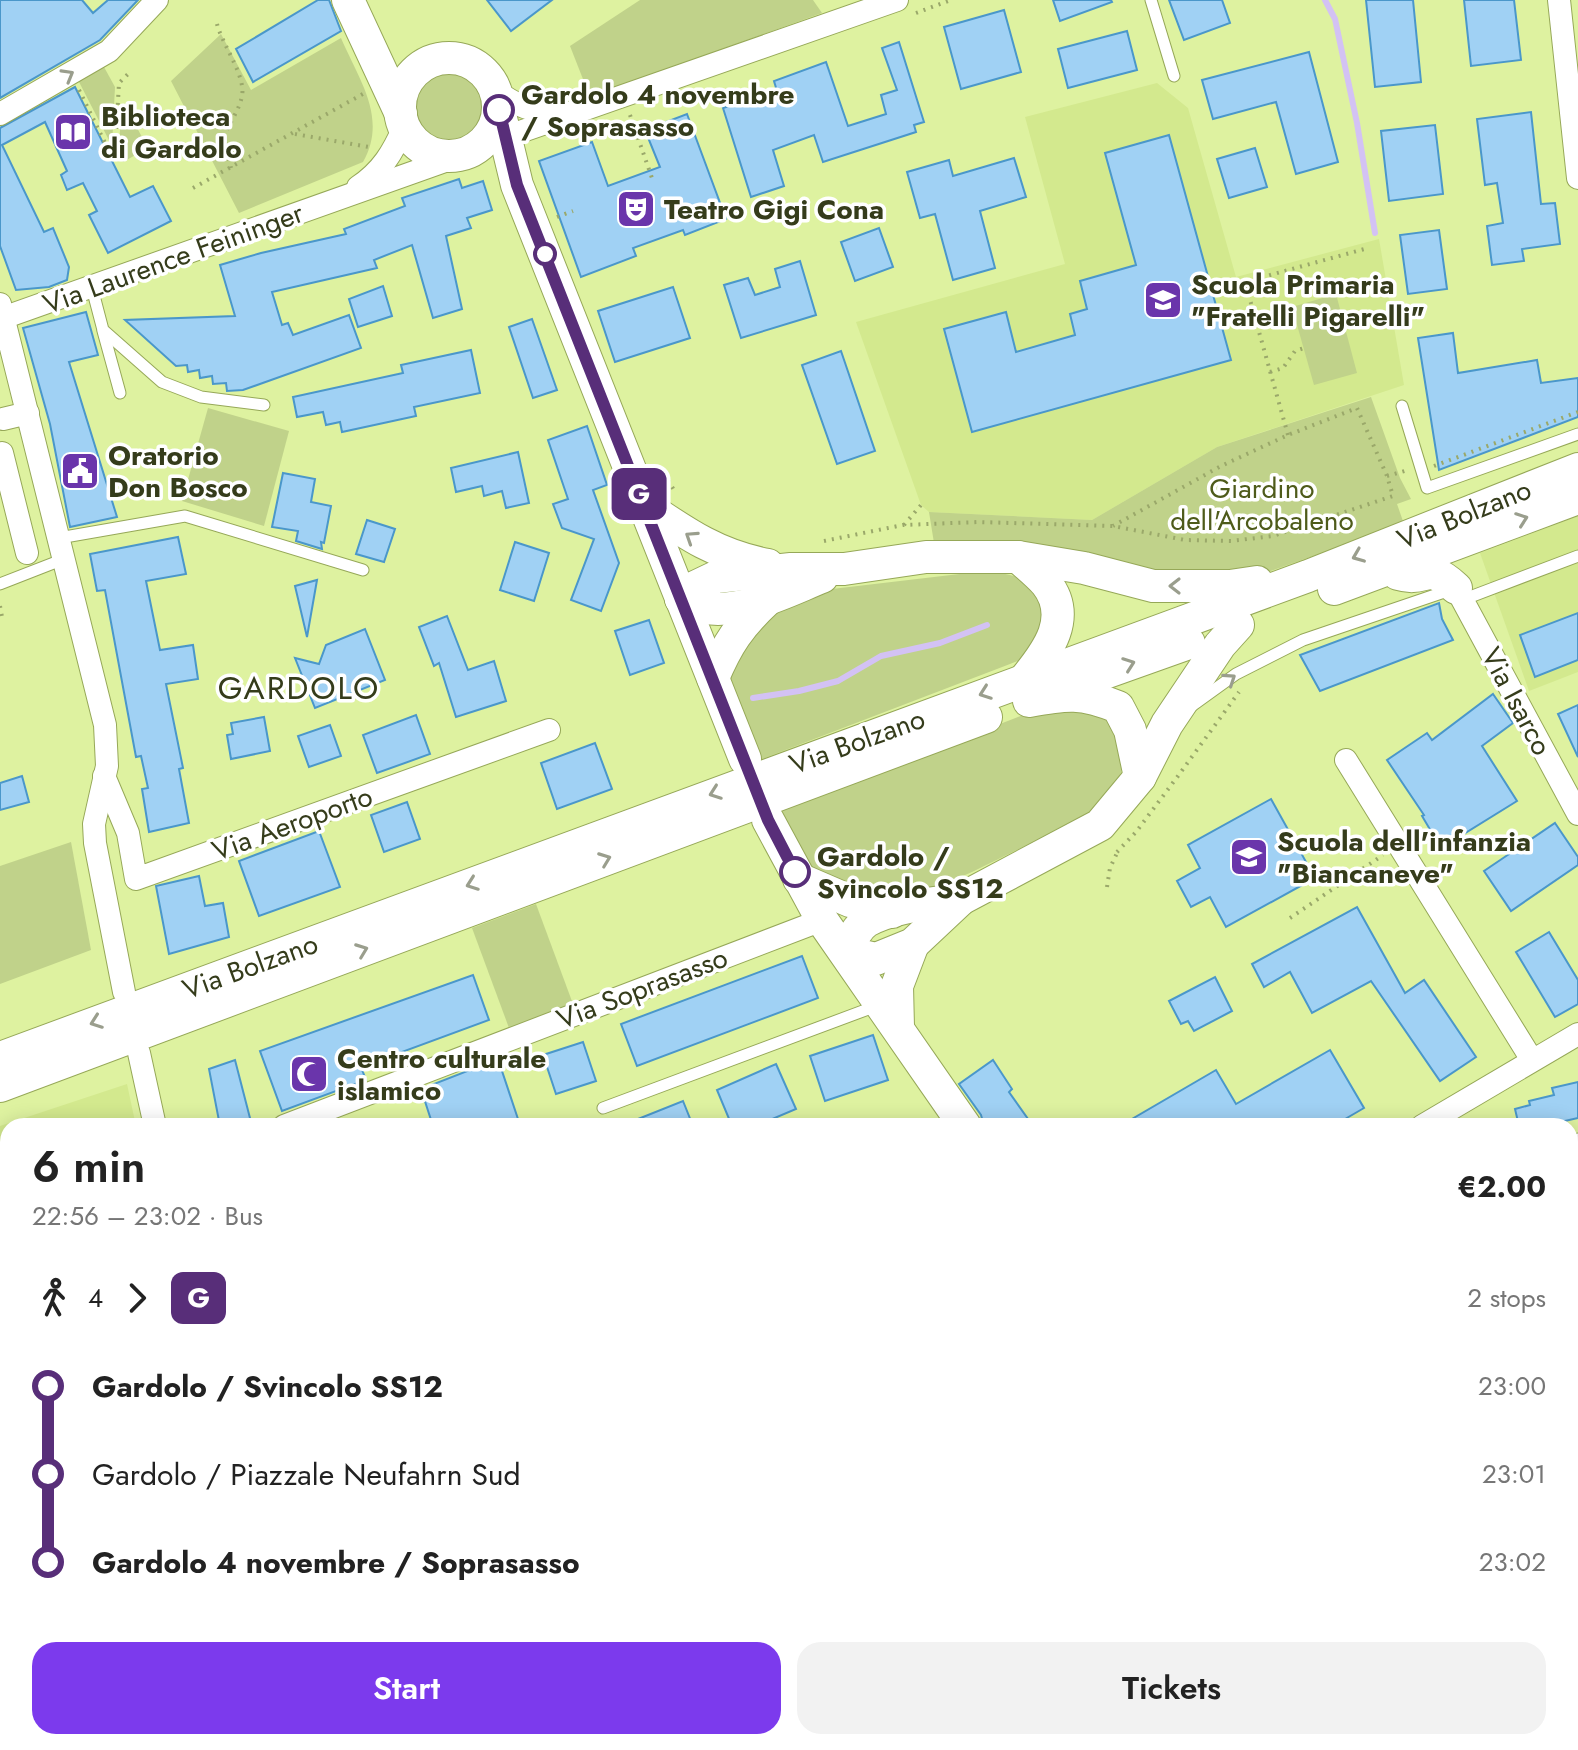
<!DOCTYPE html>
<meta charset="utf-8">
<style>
body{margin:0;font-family:Jost,sans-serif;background:#f2f2f2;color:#222;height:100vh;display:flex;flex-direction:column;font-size:30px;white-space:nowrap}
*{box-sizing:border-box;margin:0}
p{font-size:26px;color:#767676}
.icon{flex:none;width:44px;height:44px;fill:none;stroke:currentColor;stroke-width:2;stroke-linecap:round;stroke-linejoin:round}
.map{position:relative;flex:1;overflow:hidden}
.drawer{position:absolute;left:0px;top:1118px;width:1578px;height:632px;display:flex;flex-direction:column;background:#fff;border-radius:24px 24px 0 0;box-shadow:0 4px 20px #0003}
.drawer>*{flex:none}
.badge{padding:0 16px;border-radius:12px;font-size:28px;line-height:52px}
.map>.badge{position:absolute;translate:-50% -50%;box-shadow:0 0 0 4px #fff}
.legs{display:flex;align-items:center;gap:12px;height:88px;padding:0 32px;font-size:26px}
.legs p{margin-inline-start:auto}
.summary{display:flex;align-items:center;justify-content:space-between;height:136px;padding:0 32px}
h1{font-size:44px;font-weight:600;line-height:60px}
.primary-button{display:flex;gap:16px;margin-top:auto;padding:16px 32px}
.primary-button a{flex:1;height:92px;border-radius:24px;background:#7c3aed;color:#fff;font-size:32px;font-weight:600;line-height:92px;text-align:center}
.primary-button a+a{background:#f2f2f2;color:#222}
ul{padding:0 32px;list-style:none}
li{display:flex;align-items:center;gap:28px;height:88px;font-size:30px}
li i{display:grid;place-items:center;width:12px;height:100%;margin:0 10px;background:currentColor}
li i::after{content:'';width:20px;height:20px;margin:-10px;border:6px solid;border-radius:50%;background:#fff}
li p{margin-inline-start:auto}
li:first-child i{background:linear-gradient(#0000 50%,currentColor 0)}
li:last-child i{background:linear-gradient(currentColor 50%,#0000 0)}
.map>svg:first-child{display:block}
</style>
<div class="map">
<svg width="1578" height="1750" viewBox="0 0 1578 1750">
<rect width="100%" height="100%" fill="#def2a0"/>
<g fill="#d3e98e">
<polygon points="1157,83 1188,108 1236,277 1379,239 1404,385 1217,447 1092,520 929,512 921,505 856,322 1065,264 1025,117"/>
<polygon points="1578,516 1578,672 1529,691 1480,553"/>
<polygon points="127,1084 136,1126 8,1126 8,1742 315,1742 317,1750 0,1750 0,1126"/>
</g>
<g fill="#c0d28a">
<polygon points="640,0 813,0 822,13 590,97 570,46"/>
<path d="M221 34 251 90 341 38C359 80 388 118 363 162L239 213 171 81Z"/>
<polygon points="104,67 115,87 112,146 78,80"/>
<circle cx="448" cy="106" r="37"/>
<polygon points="124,104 148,148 123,162 119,154 121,105"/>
<polygon points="1336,294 1357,373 1314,385 1292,307"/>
<polygon points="1371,397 1400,478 1411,499 1397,504 1404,524 1265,573 1200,575 934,543 929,512 1092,520 1217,447"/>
<polygon points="208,408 289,431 264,526 182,501"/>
<path d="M985 571C996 573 1014 574 1024 580 1049 595 1046 636 1027 655 1024 659 1015 662 1010 664L757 761 725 678 777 603 815 591Z"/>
<polygon points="1044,707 1085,708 1110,720 1125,744 1120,779 1097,811 972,872 892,907 808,873 776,811"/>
<polygon points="71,842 91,950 0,984 0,866"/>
<polygon points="536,904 573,1004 509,1028 472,928"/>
<polygon points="1578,1237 1578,1566 1570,1569 1570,1240"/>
</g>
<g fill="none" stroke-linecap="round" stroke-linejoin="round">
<g stroke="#d3c2f4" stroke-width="6">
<polyline points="1325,0 1335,19 1357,123 1375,233"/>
<polyline points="753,698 799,691 838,681 881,656 940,643 987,625"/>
<polyline points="334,1742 337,1750"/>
</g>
</g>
<g fill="#a0d1f4" stroke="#4a97ca" stroke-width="2">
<polygon points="0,0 82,0 93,13 108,0 138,0 100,40 0,98"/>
<polygon points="318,0 329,0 341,31 253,82 236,49"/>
<polygon points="487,0 552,0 511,31"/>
<polygon points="1053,0 1111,0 1112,2 1060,21"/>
<polygon points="1169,0 1222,0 1230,23 1184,40"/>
<polygon points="1366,0 1413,0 1421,82 1375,87"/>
<polygon points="1464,0 1514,0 1521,60 1471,66"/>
<polygon points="1004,10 1021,72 961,89 944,27"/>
<polygon points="1127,31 1137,70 1068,88 1058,49"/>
<polygon points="899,42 924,122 914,125 916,132 823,162 814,135 773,150 784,186 751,197 723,108 777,91 774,81 826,62 848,126 886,114 881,95 897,90 882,48"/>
<polygon points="1309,52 1338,162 1296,174 1276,102 1213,119 1202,80"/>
<polygon points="75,87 130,197 153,186 171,221 108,253 89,215 97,211 83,183 67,190 61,175 67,171 45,122 2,145 44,232 53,228 69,267 67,280 49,287 16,290 0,246 0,128"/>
<polygon points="1531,112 1541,204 1555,203 1560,244 1522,249 1524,261 1492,265 1487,226 1503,223 1497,183 1485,185 1477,119"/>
<polygon points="687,114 726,219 685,235 683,230 633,248 636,256 581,277 539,161 592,142 608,186 660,167 645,130"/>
<polygon points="1435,125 1443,194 1389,201 1381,131"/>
<polygon points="1169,135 1231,360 972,432 944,329 1006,312 1016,352 1075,335 1070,314 1087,309 1080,281 1136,265 1105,153"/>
<polygon points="1255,148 1267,187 1229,198 1217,159"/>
<polygon points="1014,158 1026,197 980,211 995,268 953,280 935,214 920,218 907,172 949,160 953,176"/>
<polygon points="459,179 462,188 483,181 492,210 467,218 471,228 446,236 462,309 433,318 412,245 374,260 377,268 272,292 282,325 288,323 293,335 349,315 361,348 243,390 227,391 226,383 213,384 212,376 200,378 199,370 188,372 187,365 176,366 125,320 235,316 220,265 261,253 346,234 344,229 405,206 402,198"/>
<polygon points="879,228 893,267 855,281 841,242"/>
<polygon points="1439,230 1447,289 1408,294 1400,235"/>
<polygon points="800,261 816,315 741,338 724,285 748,278 755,295 780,287 775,269"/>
<polygon points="383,286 392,316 358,327 349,299"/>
<polygon points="673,287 690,338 615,362 598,311"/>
<polygon points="86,312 98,355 69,362 117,517 70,527 50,424 23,328"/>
<polygon points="532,319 557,390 533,398 509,327"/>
<polygon points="1453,333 1458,373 1537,360 1541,383 1578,378 1578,417 1439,470 1418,338"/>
<polygon points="471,350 480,393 414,407 416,416 342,432 340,422 326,425 323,412 297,417 293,397 403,373 401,365"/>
<polygon points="841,351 875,451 837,464 802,365"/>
<polygon points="587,426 607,485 593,490 619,563 601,611 571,600 594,539 562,528 553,504 568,499 548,440"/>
<polygon points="518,452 529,503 506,508 502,491 484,496 482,486 456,492 451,468"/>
<polygon points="283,473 315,479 311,502 331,506 324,543 321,542 322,549 296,541 298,531 272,527"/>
<polygon points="367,520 395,529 384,562 356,554"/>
<polygon points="178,537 186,574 146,581 160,650 193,645 198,679 166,684 183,768 179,769 189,823 149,832 142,789 148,788 141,756 136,757 105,590 97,591 90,554"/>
<polygon points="515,542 549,553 534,601 500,590"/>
<polygon points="317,580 307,637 295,586"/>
<polygon points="1439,603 1442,619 1453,640 1320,691 1300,655"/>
<polygon points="1578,613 1578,660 1535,677 1520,635"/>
<polygon points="447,616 468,670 494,661 506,701 456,717 439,663 434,666 419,627"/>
<polygon points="649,620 664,663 630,675 615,631"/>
<polygon points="365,629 385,680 315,708 295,658 319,664 326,645"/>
<polygon points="1493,694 1513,723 1482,746 1517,801 1441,848 1422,816 1424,815 1387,760 1427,733 1432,740"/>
<polygon points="1578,705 1578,757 1558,714"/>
<polygon points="416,715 430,754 377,773 363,735"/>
<polygon points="264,717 270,751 231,759 227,735 233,734 231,723"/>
<polygon points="330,725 341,756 309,767 298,736"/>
<polygon points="595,743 612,789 557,809 541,763"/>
<polygon points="22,776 29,802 0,810 0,783"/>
<polygon points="1271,799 1315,878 1226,927 1210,897 1191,907 1177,881 1200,868 1188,845"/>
<polygon points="407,802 420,839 384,852 371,815"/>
<polygon points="1555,823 1578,857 1578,865 1511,911 1484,871"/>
<polygon points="319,831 340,887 259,916 239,861"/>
<polygon points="199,876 205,906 223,903 229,937 169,954 156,886"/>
<polygon points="1357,907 1405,993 1424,980 1476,1057 1440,1081 1371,981 1312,1013 1290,972 1264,987 1252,964"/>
<polygon points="1549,932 1578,980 1578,1004 1555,1017 1516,952"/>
<polygon points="802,956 818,998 637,1066 621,1024"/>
<polygon points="473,975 489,1020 361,1067 366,1080 282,1111 260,1051"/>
<polygon points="1215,977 1232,1011 1194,1031 1188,1021 1181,1024 1169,1001"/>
<polygon points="873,1035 888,1080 825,1101 810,1056"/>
<polygon points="583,1042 596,1081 556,1094 543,1055"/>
<polygon points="1330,1050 1364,1108 1333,1126 1120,1126 1216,1070 1236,1104"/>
<polygon points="498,1059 518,1119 496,1126 433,1126 421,1089"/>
<polygon points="235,1060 251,1122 242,1126 220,1126 209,1069"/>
<polygon points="993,1060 1012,1089 1009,1092 1033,1126 984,1126 981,1115 959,1084"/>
<polygon points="776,1064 796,1109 756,1126 732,1126 717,1090"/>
<polygon points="1578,1082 1578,1118 1543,1126 1519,1126 1515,1109 1530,1105 1529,1101 1554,1095 1552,1088"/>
<polygon points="683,1101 693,1126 623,1126 623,1125"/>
</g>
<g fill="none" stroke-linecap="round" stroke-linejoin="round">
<defs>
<g id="lane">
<polyline points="1151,0 1174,76"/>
<polyline points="92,288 103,330 162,382 201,397 264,405"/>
<polyline points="103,331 120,393"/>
<polyline points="1402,406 1427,488 1578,434"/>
<polyline points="59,538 185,516 363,570"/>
<polyline points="0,584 64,559"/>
<polyline points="1462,600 1578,556"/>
<polyline points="1193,705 1236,674 1303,640 1450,590"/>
<polyline points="603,1108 879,1005"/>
<polyline points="1570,1141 1578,1139"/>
<polyline points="1570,1231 1578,1229"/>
</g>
<g id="street">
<polyline points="1559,0 1578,178"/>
<path d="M496 91C523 110 534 112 568 113"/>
<polyline points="0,114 109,51 157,0"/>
<polyline points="477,147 897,0"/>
<path d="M358 187C382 171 393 152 404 127"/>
<polyline points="0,304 105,725 107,766 94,824 95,843 124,992"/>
<polyline points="0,319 462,155"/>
<polyline points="3,419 28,413"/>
<polyline points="2,453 27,553"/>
<polyline points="1456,588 1578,814"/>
<polyline points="1346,760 1532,1060"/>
<polyline points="104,776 128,833 136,879 549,730"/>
<polyline points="139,1053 155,1126"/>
<polyline points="284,1126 822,920"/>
<polyline points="1422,1126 1578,1034"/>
<polyline points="0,1443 8,1440"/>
<polyline points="1570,1583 1578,1581"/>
<polyline points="357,1742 361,1750"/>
<polyline points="859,1742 862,1750"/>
</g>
<g id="secondary">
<polyline points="348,0 401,114"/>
<circle cx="449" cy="107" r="49"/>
<polyline points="498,106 517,185 745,759"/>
<path d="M644 505C685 533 718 556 768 565"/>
<path d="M1018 557C1027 565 1038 574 1046 583 1073 617 1048 651 1025 679"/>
<path d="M1398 574C1429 583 1424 559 1456 588"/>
<polyline points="1334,589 1578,498"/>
<polyline points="681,599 695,587 716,577 791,569 844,569 926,557 1018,557 1084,568 1153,586 1230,586 1257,582"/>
<path d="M681 599C688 602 697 606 705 608 744 614 787 591 822 577"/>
<path d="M713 678C727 644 740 625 767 600"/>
<polyline points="1071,685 1189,643"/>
<path d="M1029 701C1067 694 1081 692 1118 707L1130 730 1140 777"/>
<polyline points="768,820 822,920 965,1126"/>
<polyline points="799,879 850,901 892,912"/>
<polyline points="846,952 876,959 913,944 961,899 1100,825 1140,777 1167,724 1220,645 1238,625"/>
<path d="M846 952C851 941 856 928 867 921 894 906 931 904 961 899"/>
<polyline points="898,1027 897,986 913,944"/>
<polyline points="0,1058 1308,576 1578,469"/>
<polyline points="0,1086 986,717"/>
<polyline points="756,1750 769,1742"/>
</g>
</defs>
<use href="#lane" stroke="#96a858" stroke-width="13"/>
<use href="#street" stroke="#96a858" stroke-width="24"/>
<use href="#secondary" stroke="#96a858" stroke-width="34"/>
<g stroke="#9aa86a" stroke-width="4" stroke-dasharray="2 6" stroke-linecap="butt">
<polyline points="916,13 951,0"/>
<path d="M217 24C222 44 246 76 242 96 239 111 229 123 224 137L231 168"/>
<polyline points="79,90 112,157"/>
<polyline points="630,115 653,181"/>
<polyline points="295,134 369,147"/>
<polyline points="110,158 115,155 119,83 131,71"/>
<polyline points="193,188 363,94"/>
<polyline points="557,217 573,211"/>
<polyline points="1270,372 1283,368 1295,351 1304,348"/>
<polyline points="1288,435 1245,282 1368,248"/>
<polyline points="1434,466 1578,412"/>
<polyline points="659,467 676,493"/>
<polyline points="1387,476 1408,470"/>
<polyline points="904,525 921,505"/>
<polyline points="824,541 903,525 978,522 1113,526 1185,540 1231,541 1273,536 1393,496 1387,476 1357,408 1288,435 1221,466 1113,526"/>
<polyline points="0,606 2,617"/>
<polyline points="1117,852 1136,832 1178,776 1239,692"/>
<polyline points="1107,887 1110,868 1117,853"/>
<polyline points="1290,918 1383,855"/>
</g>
<use href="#lane" stroke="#fff" stroke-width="11"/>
<use href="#street" stroke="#fff" stroke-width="22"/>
<use href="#secondary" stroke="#fff" stroke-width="32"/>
</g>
<defs><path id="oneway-chevron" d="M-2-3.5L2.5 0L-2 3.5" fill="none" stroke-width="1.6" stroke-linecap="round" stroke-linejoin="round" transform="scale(2)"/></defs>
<g stroke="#9a9e8d">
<use href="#oneway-chevron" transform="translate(68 75) rotate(-30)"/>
<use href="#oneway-chevron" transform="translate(1522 519) rotate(-20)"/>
<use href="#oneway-chevron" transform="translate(691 537) rotate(-147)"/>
<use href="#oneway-chevron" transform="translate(1358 556) rotate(158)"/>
<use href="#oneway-chevron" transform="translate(1175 586) rotate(180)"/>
<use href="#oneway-chevron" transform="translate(1129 664) rotate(-20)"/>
<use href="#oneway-chevron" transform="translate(1230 679) rotate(-34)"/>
<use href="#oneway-chevron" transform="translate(985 693) rotate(160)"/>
<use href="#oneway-chevron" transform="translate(715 793) rotate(160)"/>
<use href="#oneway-chevron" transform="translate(605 859) rotate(-21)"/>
<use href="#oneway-chevron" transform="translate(472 884) rotate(160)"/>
<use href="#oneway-chevron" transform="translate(362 950) rotate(-21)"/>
<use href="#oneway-chevron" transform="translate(96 1022) rotate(160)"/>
</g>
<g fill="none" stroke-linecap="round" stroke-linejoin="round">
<defs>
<polyline id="line-1" points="499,110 517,185 768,820 795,872"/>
</defs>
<use href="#line-1" stroke="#fff" stroke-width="18"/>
<use href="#line-1" stroke="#582e79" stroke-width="12"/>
</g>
<defs>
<symbol id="library-square" viewBox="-11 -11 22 22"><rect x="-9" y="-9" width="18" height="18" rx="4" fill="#6a35ab" stroke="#fff"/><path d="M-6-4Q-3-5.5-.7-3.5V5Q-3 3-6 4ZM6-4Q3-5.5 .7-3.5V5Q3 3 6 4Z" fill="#fff"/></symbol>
<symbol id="theatre-square" viewBox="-11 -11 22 22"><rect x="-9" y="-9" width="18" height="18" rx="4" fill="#6a35ab" stroke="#fff"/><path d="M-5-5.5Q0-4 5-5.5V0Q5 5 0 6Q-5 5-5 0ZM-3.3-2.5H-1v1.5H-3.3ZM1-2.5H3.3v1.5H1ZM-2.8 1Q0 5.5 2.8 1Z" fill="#fff"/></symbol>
<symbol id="school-square" viewBox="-11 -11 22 22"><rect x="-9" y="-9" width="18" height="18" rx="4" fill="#6a35ab" stroke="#fff"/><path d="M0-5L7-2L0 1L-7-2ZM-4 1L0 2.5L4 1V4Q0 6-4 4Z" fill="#fff"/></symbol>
<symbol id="civic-square" viewBox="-11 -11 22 22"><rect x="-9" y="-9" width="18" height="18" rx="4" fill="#6a35ab" stroke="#fff"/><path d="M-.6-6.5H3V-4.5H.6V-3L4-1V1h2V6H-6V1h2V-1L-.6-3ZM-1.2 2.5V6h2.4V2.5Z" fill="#fff"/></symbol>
<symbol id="mosque-square" viewBox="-11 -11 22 22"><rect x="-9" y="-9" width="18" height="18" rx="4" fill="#6a35ab" stroke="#fff"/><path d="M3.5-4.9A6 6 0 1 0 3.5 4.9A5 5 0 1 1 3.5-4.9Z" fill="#fff"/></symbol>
</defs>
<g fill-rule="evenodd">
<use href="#library-square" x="51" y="110" width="44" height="44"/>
<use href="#theatre-square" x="614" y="187" width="44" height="44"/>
<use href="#school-square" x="1141" y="278" width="44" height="44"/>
<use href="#civic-square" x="58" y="449" width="44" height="44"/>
<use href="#school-square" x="1227" y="835" width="44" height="44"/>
<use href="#mosque-square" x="287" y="1052" width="44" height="44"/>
</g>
<g fill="#fff" stroke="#582e79" stroke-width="4">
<circle cx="499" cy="110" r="14"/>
<circle cx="545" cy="254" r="10"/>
<circle cx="795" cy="872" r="14"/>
</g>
<g text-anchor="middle" stroke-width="7" stroke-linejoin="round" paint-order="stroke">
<g font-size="28" font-weight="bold" fill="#353c1b" stroke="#fff" text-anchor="start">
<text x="521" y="104">Gardolo 4 novembre<tspan x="521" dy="32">/ Soprasasso</tspan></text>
<text x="817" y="866">Gardolo /<tspan x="817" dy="32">Svincolo SS12</tspan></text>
</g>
<g font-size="28" font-weight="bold" fill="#353c1b" stroke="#fff" text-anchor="start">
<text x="101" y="126">Biblioteca<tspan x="101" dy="32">di Gardolo</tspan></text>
<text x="664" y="219">Teatro Gigi Cona</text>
<text x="1191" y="294">Scuola Primaria<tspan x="1191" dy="32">"Fratelli Pigarelli"</tspan></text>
<text x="108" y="465">Oratorio<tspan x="108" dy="32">Don Bosco</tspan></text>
<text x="1277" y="851">Scuola dell'infanzia<tspan x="1277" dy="32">"Biancaneve"</tspan></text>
<text x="337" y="1068">Centro culturale<tspan x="337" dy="32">islamico</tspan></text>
</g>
<g font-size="28" fill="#353c1b" stroke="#fff">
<text transform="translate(173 258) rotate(-20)" y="10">Via Laurence Feininger</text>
<text transform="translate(1464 514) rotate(-22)" y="10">Via Bolzano</text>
<text transform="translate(1517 701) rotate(62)" y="10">Via Isarco</text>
<text transform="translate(857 741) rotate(-20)" y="10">Via Bolzano</text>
<text transform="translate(292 823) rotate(-20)" y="10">Via Aeroporto</text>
<text transform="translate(250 966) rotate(-20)" y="10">Via Bolzano</text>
<text transform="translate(642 988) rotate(-21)" y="10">Via Soprasasso</text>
</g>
<g font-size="28" fill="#4e5b1a" stroke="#fff">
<text x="1262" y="498">Giardino<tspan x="1262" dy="32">dell'Arcobaleno</tspan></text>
</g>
<g font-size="32" letter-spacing="2" fill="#353c1b" stroke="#fff">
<text x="299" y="699">GARDOLO</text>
</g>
</g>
</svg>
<b class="badge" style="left:639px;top:494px;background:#582e79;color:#fff">G</b>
<section class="drawer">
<div class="summary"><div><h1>6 min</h1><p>22:56 – 23:02 · Bus</p></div><b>€2.00</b></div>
<div class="legs"><svg class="icon" aria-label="walk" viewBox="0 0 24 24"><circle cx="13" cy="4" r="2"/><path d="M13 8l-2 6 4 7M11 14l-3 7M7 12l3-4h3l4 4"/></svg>4<svg class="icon" aria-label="forward" viewBox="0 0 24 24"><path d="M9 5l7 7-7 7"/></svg><b class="badge" style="background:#582e79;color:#fff">G</b><p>2 stops</p></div>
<ul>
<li><i style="color:#582e79"></i><b>Gardolo / Svincolo SS12</b><p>23:00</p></li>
<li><i style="color:#582e79"></i><span>Gardolo / Piazzale Neufahrn Sud</span><p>23:01</p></li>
<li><i style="color:#582e79"></i><b>Gardolo 4 novembre / Soprasasso</b><p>23:02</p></li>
</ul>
<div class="primary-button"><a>Start</a><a>Tickets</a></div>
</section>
</div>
